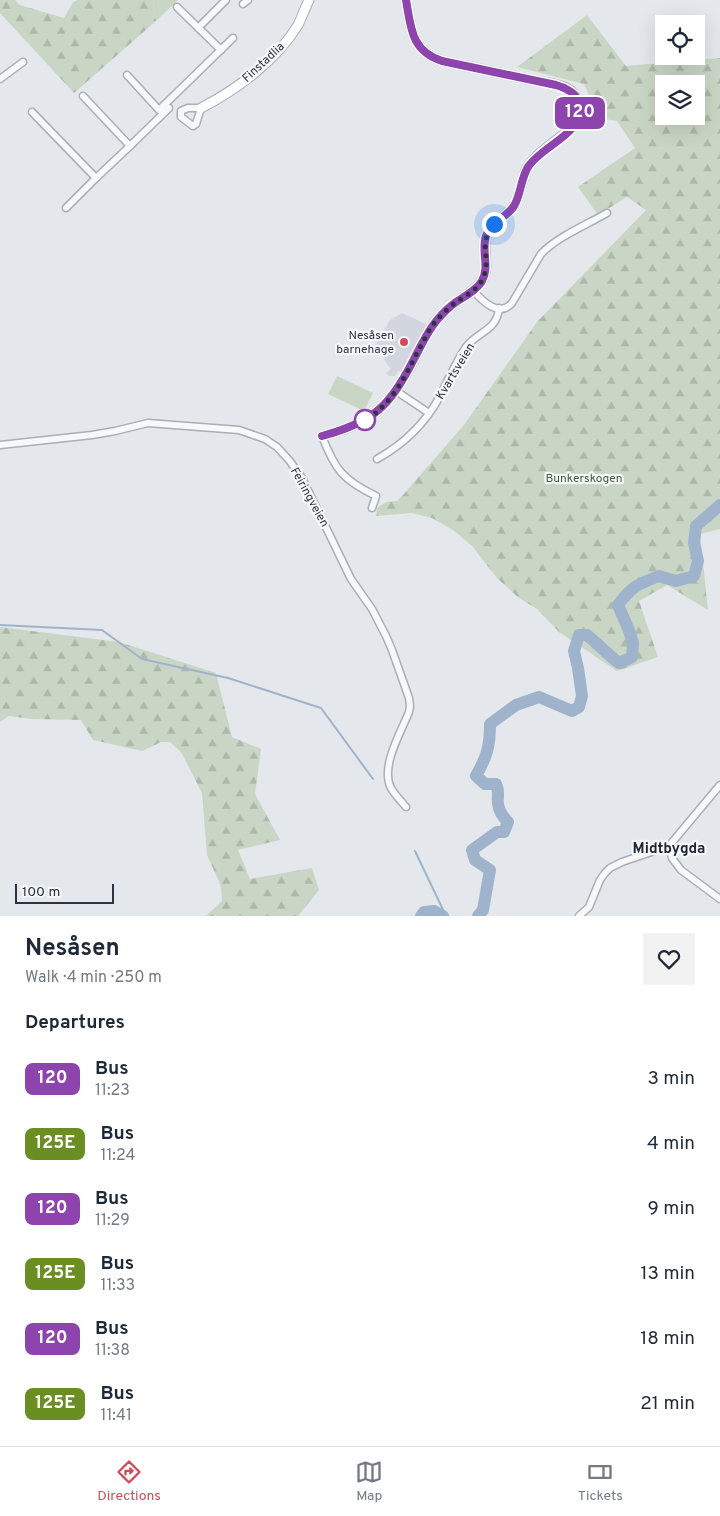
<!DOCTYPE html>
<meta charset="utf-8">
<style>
body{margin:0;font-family:Overpass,sans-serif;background:#f2f2f3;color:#1f2937;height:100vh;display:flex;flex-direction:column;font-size:19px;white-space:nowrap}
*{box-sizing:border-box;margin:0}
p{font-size:16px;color:#747a83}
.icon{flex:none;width:28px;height:28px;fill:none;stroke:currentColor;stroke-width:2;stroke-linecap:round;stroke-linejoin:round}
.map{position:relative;height:916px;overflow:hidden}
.side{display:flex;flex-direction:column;background:#fff;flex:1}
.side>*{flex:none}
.badge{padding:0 10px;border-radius:8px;font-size:18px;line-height:32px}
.fabs{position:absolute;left:655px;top:15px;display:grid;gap:10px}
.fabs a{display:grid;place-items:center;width:50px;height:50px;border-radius:0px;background:#fff;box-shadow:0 5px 20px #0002;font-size:25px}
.scale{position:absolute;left:15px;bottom:12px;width:99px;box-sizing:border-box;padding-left:5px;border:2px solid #2b3445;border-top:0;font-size:14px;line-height:18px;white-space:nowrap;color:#2b3445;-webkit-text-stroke:4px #f4f6f9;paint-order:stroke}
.you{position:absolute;width:25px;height:25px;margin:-12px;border:4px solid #fff;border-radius:50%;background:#1a73e8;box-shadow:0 0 0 8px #1a73e833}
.map>.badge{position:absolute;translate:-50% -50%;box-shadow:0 0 0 2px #fff}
h2{padding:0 25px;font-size:19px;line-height:45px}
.round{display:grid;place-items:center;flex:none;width:52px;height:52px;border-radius:0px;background:#f2f2f3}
.headline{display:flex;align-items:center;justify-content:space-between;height:85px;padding:0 25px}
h1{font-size:24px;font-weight:700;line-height:38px}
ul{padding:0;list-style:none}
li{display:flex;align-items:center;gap:15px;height:65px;padding:0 25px}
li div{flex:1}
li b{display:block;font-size:19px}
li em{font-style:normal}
li .badge{min-width:55px;font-weight:700;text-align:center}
.dock{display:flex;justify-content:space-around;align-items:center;height:70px;border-top:1px solid #e0e1e3;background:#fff;font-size:14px;color:#747a83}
.dock a{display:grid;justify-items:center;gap:2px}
.dock .on{color:#d1495b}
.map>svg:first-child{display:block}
</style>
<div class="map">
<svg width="720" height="916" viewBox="0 0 720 916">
<defs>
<pattern id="forest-firs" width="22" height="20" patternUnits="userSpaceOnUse" patternTransform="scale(1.25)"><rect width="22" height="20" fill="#c9d6c5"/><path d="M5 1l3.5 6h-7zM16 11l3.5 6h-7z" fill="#adb8ab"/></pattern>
</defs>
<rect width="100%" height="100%" fill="#e4e7ec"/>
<polygon fill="#d2d6de" points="402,313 426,324 402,372 398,371 395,376 389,376 386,373 391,369 383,358 384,357 381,348 377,349 376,344 390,320"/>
<g fill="#c9d6c5">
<polygon points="153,0 178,0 156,21"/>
<polygon points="337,376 373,393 364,411 328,394"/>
</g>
<g fill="url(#forest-firs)" fill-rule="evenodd">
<polygon points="0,0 15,0 20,5 64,18 73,2 78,0 153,0 156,21 74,93 0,13"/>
<path d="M587 15 626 66 720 58V529L700 534 708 610 667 585 639 601 658 657 617 671 559 632 537 609 519 598 497 578 472 546 453 530 432 518 412 513 376 516 377 508 386 502 397 501 403 495 464 425 537 322 646 210 627 197 598 215 578 187 635 148 617 121 599 118 584 84 517 67ZM664 84H696V116H664Z"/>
<polygon points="0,627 119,642 216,673 232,737 261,749 255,794 280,840 238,850 250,879 312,868 319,890 298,916 206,916 222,901 221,886 207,855 202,793 181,752 170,742 161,742 142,751 93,740 81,720 31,719 9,716 0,722"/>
</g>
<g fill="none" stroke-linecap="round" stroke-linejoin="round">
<g stroke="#9fb4cc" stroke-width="2">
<polyline points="0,625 102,630 142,659 228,678 321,708 373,779"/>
<polyline points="415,851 446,916"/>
</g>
<g stroke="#9fb4cc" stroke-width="12">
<polyline points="421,916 424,912 434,911 443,916"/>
<path d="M478 916 483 910 490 870 475 860 472 850 497 832H504L508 822C503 817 499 812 498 804 497 796 500 793 496 784H485L476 776C487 756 490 747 490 724L516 705 539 697 572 711 579 707 582 696 578 668 574 651 579 635H587C598 644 607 654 619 663L632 657 633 643 628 628 618 605C631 587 638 584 659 576L676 581 694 576 698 561 694 543 696 526 720 505"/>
</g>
<defs>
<g id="street">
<polyline points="243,4 248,0"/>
<polyline points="177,7 221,50"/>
<polyline points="198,28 226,0"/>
<polyline points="127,75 159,110 233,38"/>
<polyline points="0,79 23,62"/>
<polyline points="83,96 130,146 169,108"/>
<polygon points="188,108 201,108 196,124 193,126 181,117 181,111"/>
<polyline points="32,112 96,178 130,146"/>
<polyline points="66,208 96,178"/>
<path d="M473 290C482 301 499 318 512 303L541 254C557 237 586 225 607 213"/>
<polyline points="396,391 429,413"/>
<path d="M322 436C335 470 343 480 376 496L372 508"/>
<path d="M0 445 92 435 115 431 148 423 239 430 265 439 277 447 289 460 302 478 351 579 372 609 386 636 392 650 409 698 410 706 409 712C401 732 380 767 391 788 395 795 401 801 406 807"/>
<path d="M377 459C404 444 424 425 439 398 448 381 455 363 466 347 478 331 497 331 499 308"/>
<polyline points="669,846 672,858 681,870 720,899"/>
<polyline points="579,916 589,907 600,880 605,873 610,868 622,862 669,846 720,785"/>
</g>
<g id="secondary">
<path d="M201 108C236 90 277 60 298 25 302 17 305 8 309 0"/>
<path d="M322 436C372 423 389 407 413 362 419 349 426 334 435 322 441 315 447 309 454 304 464 296 477 290 483 279 490 265 481 249 487 234 492 222 505 217 513 207 521 196 521 180 527 168 536 153 559 139 573 127 583 116 583 100 570 90 561 84 547 83 537 81 505 74 474 68 442 61 411 51 411 28 406 0"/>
</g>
</defs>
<use href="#street" stroke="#a9aeb7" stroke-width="9"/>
<use href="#secondary" stroke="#a9aeb7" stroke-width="11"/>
<use href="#street" stroke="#f7f8fa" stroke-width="6"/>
<use href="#secondary" stroke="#fff" stroke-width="9"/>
</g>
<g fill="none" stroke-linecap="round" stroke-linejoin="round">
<defs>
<path id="line" d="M322 436C374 422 390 406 414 359 421 346 427 332 437 320 443 313 449 307 456 302 465 296 477 290 482 281 490 266 481 251 486 236 491 222 507 217 514 206 521 194 521 178 528 167 540 148 576 136 580 113 583 97 569 89 556 85L442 61C411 51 411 28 406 0"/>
</defs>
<use href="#line" stroke="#fff" stroke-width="11"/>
<use href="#line" stroke="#8e44ad" stroke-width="8"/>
<path stroke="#2b3445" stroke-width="5" stroke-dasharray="0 9" d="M365 420 363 422C391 405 404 379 418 351 424 341 428 330 436 321 441 315 448 308 455 303 465 296 478 290 483 278 492 259 477 243 494 224"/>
</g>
<circle fill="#d1495b" stroke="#f4f6f9" stroke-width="2" cx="404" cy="342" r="5"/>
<circle fill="#fff" stroke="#8e44ad" stroke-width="2.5" cx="365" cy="420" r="10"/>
<g text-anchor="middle" stroke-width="4.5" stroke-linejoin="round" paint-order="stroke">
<g font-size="12" fill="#2b3445" stroke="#f4f6f9">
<text transform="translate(263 62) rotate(-43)" y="4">Finstadlia</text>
<text transform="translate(455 371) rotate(-59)" y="4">Kvartsveien</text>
<text transform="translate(310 497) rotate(61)" y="4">Feiringveien</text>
</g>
<g font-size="12" fill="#2b3445" stroke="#f4f6f9" text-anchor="end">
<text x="394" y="339">Nesåsen<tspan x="394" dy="14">barnehage</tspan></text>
</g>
<g font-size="12" fill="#3f6138" stroke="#f4f6f9">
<text x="584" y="482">Bunkerskogen</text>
</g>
<g font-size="15" font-weight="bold" fill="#1d2536" stroke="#f4f6f9">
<text x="669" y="853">Midtbygda</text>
</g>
</g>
</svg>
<div class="fabs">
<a><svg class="icon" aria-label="locate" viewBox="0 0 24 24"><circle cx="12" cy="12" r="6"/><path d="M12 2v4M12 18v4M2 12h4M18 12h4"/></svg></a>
<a><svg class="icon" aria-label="layers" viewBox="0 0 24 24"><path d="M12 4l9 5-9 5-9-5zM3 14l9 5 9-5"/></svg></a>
</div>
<div class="scale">100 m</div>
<div class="you" style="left:494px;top:224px"></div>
<b class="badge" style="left:580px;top:113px;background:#8e44ad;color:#fff">120</b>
</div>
<section class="side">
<div class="headline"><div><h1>Nesåsen</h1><p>Walk · 4 min · 250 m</p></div><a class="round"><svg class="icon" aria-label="heart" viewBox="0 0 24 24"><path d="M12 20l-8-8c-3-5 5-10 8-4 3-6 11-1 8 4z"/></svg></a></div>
<h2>Departures</h2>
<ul>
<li><span class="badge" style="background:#8e44ad;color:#fff">120</span><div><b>Bus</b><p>11:23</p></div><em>3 min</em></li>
<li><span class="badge" style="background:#6b8e23;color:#fff">125E</span><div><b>Bus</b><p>11:24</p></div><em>4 min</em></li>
<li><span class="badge" style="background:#8e44ad;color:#fff">120</span><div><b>Bus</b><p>11:29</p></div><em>9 min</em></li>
<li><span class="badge" style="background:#6b8e23;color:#fff">125E</span><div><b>Bus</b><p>11:33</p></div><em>13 min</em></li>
<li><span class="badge" style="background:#8e44ad;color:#fff">120</span><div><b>Bus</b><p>11:38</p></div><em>18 min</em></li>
<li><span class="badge" style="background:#6b8e23;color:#fff">125E</span><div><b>Bus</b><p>11:41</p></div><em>21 min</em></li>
</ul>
</section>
<nav class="dock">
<a class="on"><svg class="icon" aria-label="directions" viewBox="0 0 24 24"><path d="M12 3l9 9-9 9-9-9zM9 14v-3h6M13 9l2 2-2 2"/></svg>Directions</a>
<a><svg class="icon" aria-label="map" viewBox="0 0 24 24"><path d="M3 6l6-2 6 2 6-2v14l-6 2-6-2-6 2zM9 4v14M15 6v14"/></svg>Map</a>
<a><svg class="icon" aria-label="tickets" viewBox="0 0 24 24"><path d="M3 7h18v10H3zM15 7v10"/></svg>Tickets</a>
</nav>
